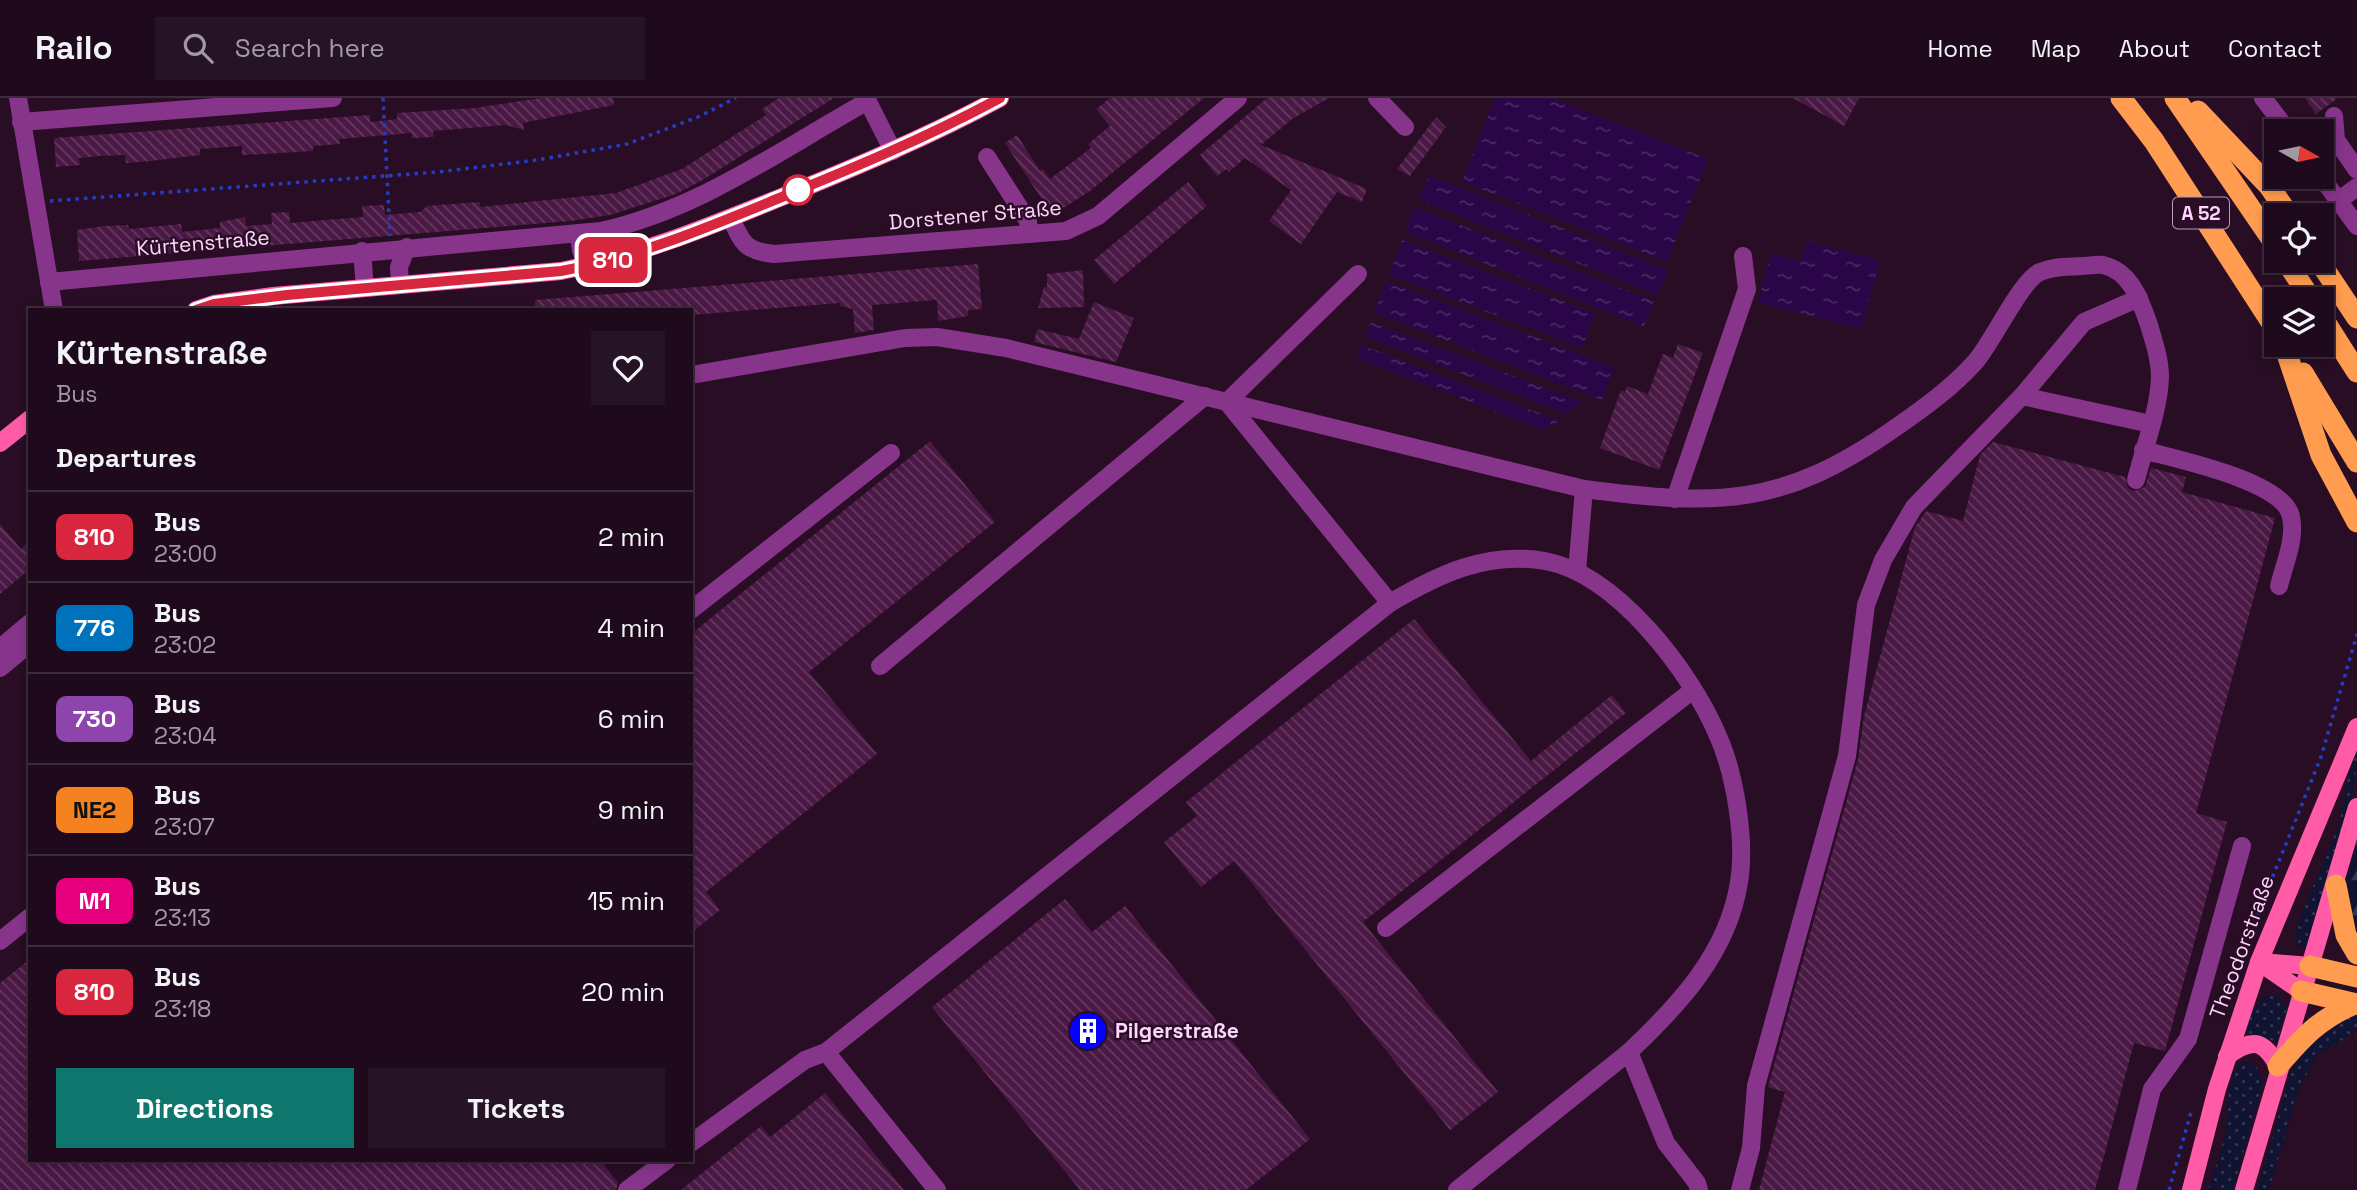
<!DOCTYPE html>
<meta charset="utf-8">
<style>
body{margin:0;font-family:"Space Grotesk",sans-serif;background:#261325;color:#f1f3f6;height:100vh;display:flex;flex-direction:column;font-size:26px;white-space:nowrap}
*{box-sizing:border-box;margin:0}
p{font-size:23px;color:#a19aa3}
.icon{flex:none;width:38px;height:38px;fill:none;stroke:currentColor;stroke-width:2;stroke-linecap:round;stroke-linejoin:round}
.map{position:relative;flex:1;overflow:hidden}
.drawer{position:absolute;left:28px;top:210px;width:665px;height:854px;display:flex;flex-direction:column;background:#1e0a1c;border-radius:0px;box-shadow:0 4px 10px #0003,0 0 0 2px #3c2b3b}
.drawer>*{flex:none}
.badge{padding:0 14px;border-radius:10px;font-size:24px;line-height:46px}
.needle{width:46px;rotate:99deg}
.buttons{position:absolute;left:2264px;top:21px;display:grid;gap:14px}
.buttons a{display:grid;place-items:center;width:70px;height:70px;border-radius:0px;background:#1e0a1c;box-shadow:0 4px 10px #0003,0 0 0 2px #3c2b3b;font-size:35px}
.map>.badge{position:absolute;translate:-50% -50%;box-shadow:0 0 0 4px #fff}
h2{padding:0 28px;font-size:26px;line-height:63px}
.round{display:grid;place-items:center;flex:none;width:74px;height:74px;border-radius:0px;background:#261325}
.overview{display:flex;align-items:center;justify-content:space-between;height:119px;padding:0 28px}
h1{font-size:33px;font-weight:700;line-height:52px}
.cta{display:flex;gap:14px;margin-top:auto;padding:14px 28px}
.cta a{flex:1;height:80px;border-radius:0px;background:#0f766e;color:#fff;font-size:28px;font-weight:700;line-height:80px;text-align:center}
.cta a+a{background:#261325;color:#f1f3f6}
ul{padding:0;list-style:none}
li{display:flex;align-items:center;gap:21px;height:91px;padding:0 28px;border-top:2px solid #3c2b3b}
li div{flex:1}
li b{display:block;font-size:26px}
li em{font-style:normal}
li .badge{min-width:77px;font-weight:700;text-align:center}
header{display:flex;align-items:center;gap:42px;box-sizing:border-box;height:98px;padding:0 35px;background:#1e0a1c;border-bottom:2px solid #3c2b3b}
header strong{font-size:33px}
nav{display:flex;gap:38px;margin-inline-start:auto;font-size:24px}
.search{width:490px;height:63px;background:#261325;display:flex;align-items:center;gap:18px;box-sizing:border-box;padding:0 24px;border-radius:0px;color:#a19aa3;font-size:26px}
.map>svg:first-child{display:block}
</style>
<header>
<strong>Railo</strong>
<div class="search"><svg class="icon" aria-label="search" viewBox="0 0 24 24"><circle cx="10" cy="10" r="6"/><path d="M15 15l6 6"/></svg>Search here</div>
<nav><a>Home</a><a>Map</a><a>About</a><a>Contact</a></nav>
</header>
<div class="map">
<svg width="2357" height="1092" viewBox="0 0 2357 1092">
<defs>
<pattern id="grass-dots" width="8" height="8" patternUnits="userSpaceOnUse" patternTransform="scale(1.75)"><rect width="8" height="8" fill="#101432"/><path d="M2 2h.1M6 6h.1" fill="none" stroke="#343551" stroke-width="1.8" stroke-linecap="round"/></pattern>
<pattern id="forest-firs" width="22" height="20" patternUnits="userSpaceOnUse" patternTransform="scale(1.75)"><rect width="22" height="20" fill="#101432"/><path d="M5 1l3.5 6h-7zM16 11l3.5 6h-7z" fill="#343551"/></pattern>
<pattern id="water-ripples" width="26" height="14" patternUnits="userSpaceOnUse" patternTransform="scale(1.75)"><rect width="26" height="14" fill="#2a0648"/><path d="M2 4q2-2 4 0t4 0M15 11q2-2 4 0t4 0" fill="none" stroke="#4a2963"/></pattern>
<pattern id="building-back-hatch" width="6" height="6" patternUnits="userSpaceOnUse" patternTransform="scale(1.75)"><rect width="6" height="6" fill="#4a1844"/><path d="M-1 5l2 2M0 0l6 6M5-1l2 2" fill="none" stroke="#653960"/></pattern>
</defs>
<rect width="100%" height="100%" fill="#280d25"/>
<g fill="url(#grass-dots)">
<path d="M2357 650C2357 711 2326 789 2307 848L2302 850 2297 848 2296 829 2340 724 2348 678Z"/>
<path d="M2271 896 2279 897 2287 910 2277 944 2246 934C2247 919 2257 902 2271 896Z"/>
<polygon points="2357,915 2357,933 2318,957 2300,988 2269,1092 2258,1092 2293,965 2314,932"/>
<path d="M2247 963 2256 967 2263 983 2233 1092H2208C2214 1071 2224 1049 2226 1027 2229 1006 2227 988 2237 967Z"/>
</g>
<polygon fill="url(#forest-firs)" points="2357,742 2357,845 2344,788"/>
<g fill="url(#water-ripples)">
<polygon points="1495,0 1552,0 1708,61 1667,164 1462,84"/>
<polygon points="1429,77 1668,172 1657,197 1419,102"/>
<polygon points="1415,109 1654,203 1644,229 1405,134"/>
<polygon points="1402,142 1595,215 1582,250 1389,177"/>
<polygon points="1807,143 1880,162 1862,231 1758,204 1771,155 1801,163"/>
<polygon points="1386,183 1614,269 1602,302 1374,215"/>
<polygon points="1371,224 1583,304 1566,316 1366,239"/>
<polygon points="1361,247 1560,323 1542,332 1357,260"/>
</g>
<g fill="url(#building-back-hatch)">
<polygon points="541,0 613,0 614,7 523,25 524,32 506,27 433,33 434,39 412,40 412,35 339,41 340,46 313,48 313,53 281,55 242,57 242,48 200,51 200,57 151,63 126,65 125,57 99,58 79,60 80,67 56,69 54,40 370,17 370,24 397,21 397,15 475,10"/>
<polygon points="779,0 834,0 701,83 676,96 610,117 571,123 79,163 77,132 103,128 128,127 129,131 181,126 182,134 220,130 220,124 245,119 246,128 272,126 271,115 289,114 290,125 363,119 362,108 384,107 385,117 420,114 427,108 480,104 480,109 616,95 682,71 766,17 762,11"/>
<polygon points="1110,0 1204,0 1090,93 1052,117 1005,45 1017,37 1040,73 1043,71 1050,81 1091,50 1088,46 1110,28 1096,11"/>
<polygon points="1267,0 1329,0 1292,21 1261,47 1367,91 1362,104 1337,94 1301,146 1269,123 1291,92 1245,60 1229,74 1227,71 1217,78 1200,57"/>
<polygon points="1793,0 1859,0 1844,28"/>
<polygon points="2305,0 2338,0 2316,16"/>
<polygon points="1436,19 1446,29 1410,78 1397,71"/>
<polygon points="1188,84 1207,108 1114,186 1094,162"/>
<polygon points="978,166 982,211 968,212 968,218 938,223 937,202 872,207 874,232 855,235 853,211 840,208 840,205 691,217 691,212 535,212 535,202"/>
<polygon points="1083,172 1084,209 1038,210 1044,189 1047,189 1047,176"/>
<polygon points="1094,204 1134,220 1116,264 1034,244 1037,231 1079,241"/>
<polygon points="1678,246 1703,255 1659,372 1600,350 1621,292 1625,294 1627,288 1648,296 1663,256 1673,260"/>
<polygon points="930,343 995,424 809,574 877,656 706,794 720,812 691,835 691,536"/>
<polygon points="1993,344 2125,379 2128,390 2134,393 2145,389 2151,370 2186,379 2182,394 2275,420 2196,715 2227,724 2165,953 2134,945 2095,1092 1759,1092 1785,994 1768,989 1858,661 1864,618 1915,429 1926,413 1963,423 1980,357"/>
<polygon points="0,426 21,451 30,443 30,471 0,496"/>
<polygon points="1414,521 1531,663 1612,597 1626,615 1363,824 1498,994 1450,1032 1234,763 1201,789 1164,744 1197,718 1186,704"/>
<polygon points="1065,801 1092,834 1125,808 1310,1041 1246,1092 1080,1092 932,909"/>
<polygon points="30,861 30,1062 600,1062 618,1085 616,1092 0,1092 0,885"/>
<polygon points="825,995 904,1092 681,1092 761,1028 770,1039"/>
</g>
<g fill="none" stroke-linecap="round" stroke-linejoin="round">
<g stroke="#263cc1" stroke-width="3.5" stroke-dasharray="3.5 5" stroke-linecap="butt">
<polyline points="383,0 390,138"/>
<polyline points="50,103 438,74 537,62 627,46 698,19 736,0"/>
<polyline points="2244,850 2321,659 2357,536"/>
<polyline points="2169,1092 2191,1014"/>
</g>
<g stroke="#86358a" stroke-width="18">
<polyline points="18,0 54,212"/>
<polyline points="866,0 893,53"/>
<polyline points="1377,0 1405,29"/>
<polyline points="2263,0 2288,33"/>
<polyline points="2334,18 2336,42 2357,72"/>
<polyline points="21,24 333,0"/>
<polyline points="987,59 1028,123 1029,136"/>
<polyline points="2321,79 2357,128"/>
<polyline points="2338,103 2357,89"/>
<path d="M731 120C742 145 745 153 774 156L1066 133 1098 118 1238 0"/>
<polyline points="579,136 581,153 590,168"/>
<polyline points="362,153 365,190"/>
<polyline points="1358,176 1227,304 1584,391"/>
<path d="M49 184 601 133C700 111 780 52 868 3"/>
<polyline points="400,187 399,169 407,149"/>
<polyline points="691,277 905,240 937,239 1006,250 1227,304 1390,505"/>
<polyline points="2022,298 2084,224 2139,200"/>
<path d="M2143 352C2175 361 2285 383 2291 419 2296 441 2284 467 2279 488"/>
<polyline points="1675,401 1747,191 1743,158"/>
<path d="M1577 473 1584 391C1717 408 1781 410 1895 330 1924 310 1953 289 1976 263 1993 243 2022 181 2040 174 2054 168 2067 169 2082 168 2088 168 2097 166 2103 167 2131 173 2141 204 2149 227 2154 244 2160 261 2160 279 2159 313 2144 349 2136 382"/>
<polyline points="691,512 891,355"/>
<polyline points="0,550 30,525"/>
<polyline points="880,568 1205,298"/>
<polyline points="0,570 30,545"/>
<polyline points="1386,830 1693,592"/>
<polyline points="0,843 30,819"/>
<polyline points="826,954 937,1092"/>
<path d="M691 1045 805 962 826 954 1390 505C1439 476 1487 453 1545 463 1617 476 1691 574 1718 638 1735 676 1746 743 1739 784 1728 855 1679 907 1629 954L1666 1045 1697 1085 1699 1092"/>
<polyline points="627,1092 667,1062"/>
<polyline points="1457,1092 1629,954"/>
<polyline points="1740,1092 1751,1050 1756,988 1847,658 1866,507 1883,462 1914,409 2022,298 2151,326"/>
<polyline points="2127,1092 2152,991 2188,941 2242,748"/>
</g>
<g stroke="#ff5ba6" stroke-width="18">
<path d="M196 212 214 206 273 198 561 173C637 158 705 130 777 101 853 70 928 39 1000 0"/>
<polyline points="0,345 30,321"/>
<polyline points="2259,864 2301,893"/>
<polyline points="2261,864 2310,868"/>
<path d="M2227 958C2252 940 2263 941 2278 968"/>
<polyline points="2191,1092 2217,991 2259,864 2357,629"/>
<polyline points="2244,1092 2357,709"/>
</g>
<g stroke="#ff9c4f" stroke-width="21">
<polyline points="2121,0 2154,43 2277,233"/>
<polyline points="2175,0 2277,149"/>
<polyline points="2198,13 2269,88 2289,117"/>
<polyline points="2286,163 2311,201"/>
<polyline points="2319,163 2357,220"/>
<polyline points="2322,219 2357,274"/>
<polyline points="2284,247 2321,357 2357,424"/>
<polyline points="2303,275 2357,364"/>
<polyline points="2336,787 2346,837 2357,856"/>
<polyline points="2310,868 2357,879"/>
<polyline points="2301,893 2357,906"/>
<path d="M2278 968C2303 939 2318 922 2354 906"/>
</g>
</g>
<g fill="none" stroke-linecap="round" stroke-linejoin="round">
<defs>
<path id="line" d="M196 212 214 206 287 197 561 173C637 159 706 130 777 101 853 70 928 39 1000 0"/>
</defs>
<use href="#line" stroke="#fff" stroke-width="16"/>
<use href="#line" stroke="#d7263d" stroke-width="10"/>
</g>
<defs>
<symbol id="building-disc" viewBox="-11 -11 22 22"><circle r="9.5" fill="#0400ff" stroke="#280d25"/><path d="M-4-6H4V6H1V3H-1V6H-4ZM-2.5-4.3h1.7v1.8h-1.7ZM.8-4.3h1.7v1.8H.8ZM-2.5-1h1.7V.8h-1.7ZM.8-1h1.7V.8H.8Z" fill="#fff"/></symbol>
</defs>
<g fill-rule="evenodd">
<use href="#building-disc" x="1066" y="911" width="44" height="44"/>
</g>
<circle fill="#fff" stroke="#d7263d" stroke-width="3.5" cx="798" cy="92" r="14"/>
<g text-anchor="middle" stroke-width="5" stroke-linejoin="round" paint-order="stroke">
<rect fill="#280d25" stroke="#be98bd" stroke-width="2" x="2173" y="99.5" width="56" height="31" rx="5"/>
<g font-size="19" font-weight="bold" fill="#ffd4fe">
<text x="2201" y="122">A 52</text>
</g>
<g font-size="21" fill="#ffd4fe" stroke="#280d25">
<text transform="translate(975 117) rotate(-5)" y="7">Dorstener Straße</text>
<text transform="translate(203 145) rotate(-5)" y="7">Kürtenstraße</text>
<text transform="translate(2242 849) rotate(-70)" y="7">Theodorstraße</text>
</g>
<g font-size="21" font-weight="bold" fill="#ffd4fe" stroke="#280d25" text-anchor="start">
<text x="1115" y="940">Pilgerstraße</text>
</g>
</g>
</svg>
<div class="buttons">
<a><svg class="needle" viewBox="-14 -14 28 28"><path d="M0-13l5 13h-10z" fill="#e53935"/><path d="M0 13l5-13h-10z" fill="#a19aa3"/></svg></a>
<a><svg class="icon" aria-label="locate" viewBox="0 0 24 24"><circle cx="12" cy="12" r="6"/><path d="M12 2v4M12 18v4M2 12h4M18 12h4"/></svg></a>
<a><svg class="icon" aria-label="layers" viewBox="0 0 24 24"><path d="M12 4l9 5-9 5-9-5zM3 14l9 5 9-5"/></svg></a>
</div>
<b class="badge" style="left:613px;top:162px;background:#d7263d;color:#fff">810</b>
<section class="drawer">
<div class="overview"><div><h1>Kürtenstraße</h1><p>Bus</p></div><a class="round"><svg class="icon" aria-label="heart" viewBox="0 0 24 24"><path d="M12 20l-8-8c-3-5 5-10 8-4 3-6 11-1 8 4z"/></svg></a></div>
<h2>Departures</h2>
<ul>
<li><span class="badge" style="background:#d7263d;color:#fff">810</span><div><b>Bus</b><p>23:00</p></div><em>2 min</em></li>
<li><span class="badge" style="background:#0072bc;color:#fff">776</span><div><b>Bus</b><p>23:02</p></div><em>4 min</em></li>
<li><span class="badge" style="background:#8e44ad;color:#fff">730</span><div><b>Bus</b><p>23:04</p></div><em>6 min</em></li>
<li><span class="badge" style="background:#f58220;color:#111">NE2</span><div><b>Bus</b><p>23:07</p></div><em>9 min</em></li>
<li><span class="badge" style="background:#e6007e;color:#fff">M1</span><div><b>Bus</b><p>23:13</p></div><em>15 min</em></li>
<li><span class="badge" style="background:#d7263d;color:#fff">810</span><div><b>Bus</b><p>23:18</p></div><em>20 min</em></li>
</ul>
<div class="cta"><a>Directions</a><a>Tickets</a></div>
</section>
</div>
